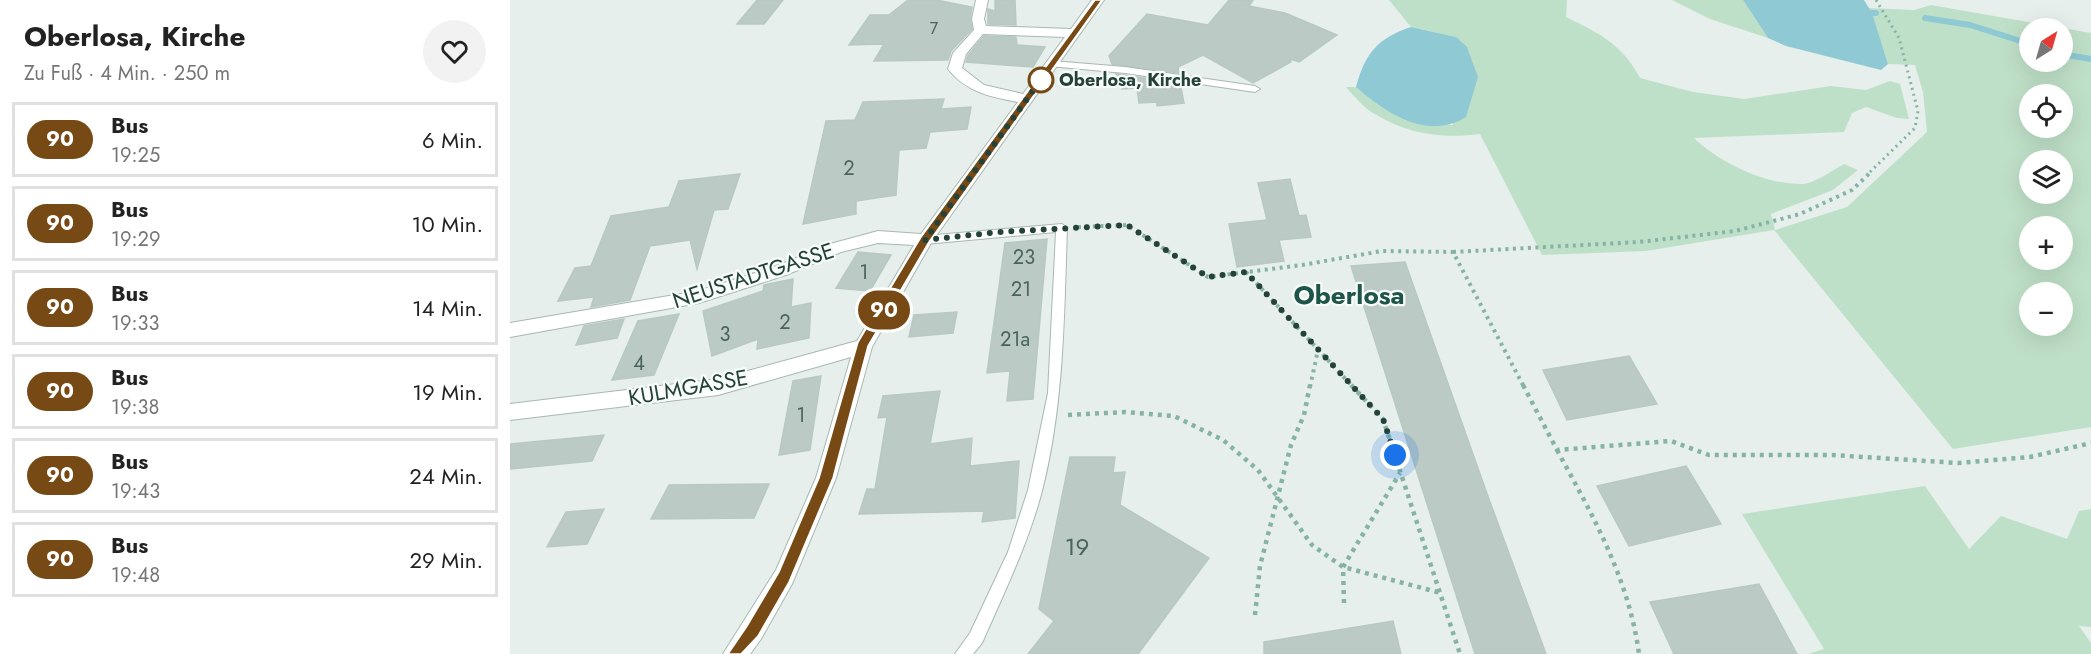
<!DOCTYPE html>
<html lang="de">
<meta charset="utf-8">
<style>
body{margin:0;font-family:Jost,sans-serif;background:#f2f2f2;color:#222;height:100vh;display:flex;flex-direction:column;font-size:22px;white-space:nowrap}
*{box-sizing:border-box;margin:0}
p{font-size:20px;color:#767676}
.icon{flex:none;width:33px;height:33px;fill:none;stroke:currentColor;stroke-width:2;stroke-linecap:round;stroke-linejoin:round}
.map{position:relative;flex:1;overflow:hidden}
.panel{display:flex;flex-direction:column;background:#fff;width:510px}
.panel>*{flex:none}
.badge{padding:0 12px;border-radius:20px;font-size:21px;line-height:39px}
.needle{width:39px;rotate:37deg}
.buttons{position:absolute;left:1509px;top:18px;display:grid;gap:12px}
.buttons a{display:grid;place-items:center;width:54px;height:54px;border-radius:50%;background:#fff;box-shadow:0 6px 24px #0002;font-size:30px}
.you{position:absolute;width:30px;height:30px;margin:-15px;border:4px solid #fff;border-radius:50%;background:#1a73e8;box-shadow:0 0 0 9px #1a73e833}
.map>.badge{position:absolute;translate:-50% -50%;box-shadow:0 0 0 3px #fff}
.round{display:grid;place-items:center;flex:none;width:63px;height:63px;border-radius:32px;background:#f2f2f2}
.overview{display:flex;align-items:center;justify-content:space-between;height:102px;padding:0 24px}
h1{font-size:28px;font-weight:700;line-height:45px}
ul{padding:0;list-style:none}
li{display:flex;align-items:center;gap:18px;height:75px;margin:0 12px 9px;padding:0 12px;border:3px solid #e0e0e0;border-radius:0px}
li div{flex:1}
li b{display:block;font-size:22px}
li em{font-style:normal}
li .badge{min-width:66px;font-weight:700;text-align:center}
main{display:flex;flex:1;min-height:0}
.map>svg:first-child{display:block}
</style>
<main>
<section class="panel">
<div class="overview"><div><h1>Oberlosa, Kirche</h1><p>Zu Fuß · 4 Min. · 250 m</p></div><a class="round"><svg class="icon" aria-label="heart" viewBox="0 0 24 24"><path d="M12 20l-8-8c-3-5 5-10 8-4 3-6 11-1 8 4z"/></svg></a></div>
<ul>
<li><span class="badge" style="background:#774a15;color:#fff">90</span><div><b>Bus</b><p>19:25</p></div><em>6 Min.</em></li>
<li><span class="badge" style="background:#774a15;color:#fff">90</span><div><b>Bus</b><p>19:29</p></div><em>10 Min.</em></li>
<li><span class="badge" style="background:#774a15;color:#fff">90</span><div><b>Bus</b><p>19:33</p></div><em>14 Min.</em></li>
<li><span class="badge" style="background:#774a15;color:#fff">90</span><div><b>Bus</b><p>19:38</p></div><em>19 Min.</em></li>
<li><span class="badge" style="background:#774a15;color:#fff">90</span><div><b>Bus</b><p>19:43</p></div><em>24 Min.</em></li>
<li><span class="badge" style="background:#774a15;color:#fff">90</span><div><b>Bus</b><p>19:48</p></div><em>29 Min.</em></li>
</ul>
</section>
<div class="map">
<svg width="1581" height="654" viewBox="0 0 1581 654">
<rect width="100%" height="100%" fill="#e6efeb"/>
<g fill="#bfe0c8" fill-rule="evenodd">
<path d="M879 0H1057L1056 17C1089 33 1112 44 1130 78L1183 92 1234 99 1321 86 1356 90 1380 81 1390 84 1399 119 1387 118 1356 107 1342 113 1334 132 1184 138C1210 163 1256 185 1293 184 1303 184 1325 169 1334 164L1348 170 1323 190 1261 214 1265 230 1337 207 1417 132 1413 92 1405 65 1378 64 1359 8 1404 10 1421 5 1581 33V427L1443 449 1264 230 1136 251 1032 255 970 134C932 139 896 134 863 113 853 107 844 96 836 87H846C877 115 901 126 943 125L946 37 901 27ZM1520 28H1552V62H1520ZM1520 94H1552V128H1520ZM1520 160H1552V194H1520ZM1520 226H1552V260H1520ZM1520 292H1552V326H1520Z"/>
<polygon points="1162,0 1233,0 1258,38 1200,19"/>
<polygon points="1415,486 1459,549 1491,516 1557,539 1569,511 1581,509 1581,627 1569,626 1581,643 1581,654 1298,654 1314,649 1232,514"/>
</g>
<g fill="#8ec9d4">
<polygon points="1233,0 1354,0 1362,13 1378,64 1371,70 1276,46 1258,38"/>
<path d="M901 27 946 37 957 47 968 77 956 117C918 141 875 113 846 87 855 53 868 38 901 27Z"/>
</g>
<g fill="none" stroke-linecap="round" stroke-linejoin="round">
<g stroke="#8ec9d4" stroke-width="6">
<polyline points="1362,13 1366,13"/>
<polyline points="1415,18 1460,25 1520,44"/>
<polyline points="1552,54 1581,59"/>
</g>
</g>
<g fill="#bbcac4" stroke="#b8c9c2" stroke-width="1.5">
<polygon points="247,0 273,0 254,24 227,24"/>
<polygon points="398,0 426,0 462,7 460,19 462,29 441,51 438,60 364,61 374,44 339,45 360,15 379,15"/>
<polygon points="485,0 505,0 506,25 478,24 478,9 485,11"/>
<polygon points="719,0 743,0 739,6 775,13 827,35 789,62 780,59 781,62 743,83 693,55 668,67 669,73 602,64 599,56 637,14 698,25"/>
<polygon points="474,36 506,37 507,45 535,47 523,67 456,62 458,55"/>
<polygon points="606,74 670,83 674,103 647,106 647,102 629,103 627,88 612,89"/>
<polygon points="434,99 431,109 461,107 457,129 420,132 416,148 389,150 386,195 346,201 346,214 293,224 316,121 345,120 353,102"/>
<polygon points="230,174 218,209 204,210 187,269 180,240 140,246 120,300 81,307 84,297 48,301 65,268 81,266 101,216 159,207 169,181"/>
<polygon points="780,179 789,216 796,215 801,237 769,240 774,261 727,267 719,224 757,220 748,183"/>
<polygon points="537,239 523,399 497,401 500,371 477,373 495,243"/>
<polygon points="348,252 381,255 360,291 326,288"/>
<polygon points="895,262 976,491 1036,654 965,654 841,266"/>
<polygon points="283,279 281,307 301,303 299,338 247,349 248,339 202,356 193,311 253,291 254,285"/>
<polygon points="447,312 443,333 399,337 404,315"/>
<polygon points="169,314 144,375 102,380 128,321"/>
<polygon points="114,319 107,338 66,345 74,326"/>
<polygon points="1119,356 1147,404 1057,420 1033,370"/>
<polygon points="311,376 300,450 269,455 283,381"/>
<polygon points="430,391 420,444 462,438 460,466 509,461 505,518 472,522 474,511 349,514 357,489 365,489 377,417 368,418 373,396"/>
<polygon points="94,435 82,461 0,469 0,444"/>
<polygon points="560,457 605,457 603,473 615,472 610,505 699,558 628,654 518,654 544,621 529,609"/>
<polygon points="1176,466 1211,524 1119,546 1087,486"/>
<polygon points="259,484 244,518 141,519 159,485"/>
<polygon points="94,509 77,544 37,547 56,512"/>
<polygon points="1249,584 1287,654 1164,654 1140,602"/>
<polygon points="883,621 891,654 754,654 754,642"/>
</g>
<g fill="none" stroke-linecap="round" stroke-linejoin="round">
<defs>
<g id="service">
<polygon points="542,61 615,67 745,86 750,89 745,92 615,73 539,66 538,64"/>
<path d="M552 224 557 228C554 316 554 405 532 491 518 544 494 593 472 643L463 654H445L460 633 498 552 518 490 538 393 546 232 415 244 410 240 415 236Z"/>
</g>
<path id="minor" d="M466 0H478L474 19 476 26 561 29 582 0H594L421 243 362 347 326 478 282 584 251 639 240 654H213L266 570 306 478 341 357 208 395 0 420V404L208 379 347 341 404 245 368 243 331 252 276 275 189 303 0 337V323L188 291 264 267 320 244 368 231 411 234 508 102C481 97 456 92 438 69L443 53 464 30 462 19ZM473 34 555 37 513 94 474 85 452 68 456 54Z"/>
</defs>
<use href="#service" stroke="#a8b8b2" stroke-width="2"/>
<use href="#minor" stroke="#a8b8b2" stroke-width="2"/>
<polyline stroke="#86b3a5" stroke-width="3" stroke-dasharray="2 4" stroke-linecap="butt" points="1360,172 1405,128 1408,111 1389,38 1366,0"/>
<g stroke="#86b3a5" stroke-width="4" stroke-dasharray="3 4.5" stroke-linecap="butt">
<polyline points="568,227 617,225 698,277 792,265 872,251 943,252 1014,387"/>
<polyline points="943,252 1129,242 1225,231 1290,214 1342,190 1362,171"/>
<polyline points="736,272 843,387"/>
<polyline points="800,387 808,350"/>
</g>
<g stroke="#86b3a5" stroke-width="4.5" stroke-dasharray="4 5" stroke-linecap="butt">
<polyline points="841,385 873,419 950,654"/>
<polyline points="1013,385 1047,450 1161,441 1199,455 1322,455 1448,463 1520,457 1581,443"/>
<polyline points="558,415 615,412 664,416 713,440 748,470 802,545 833,567 931,593"/>
<path d="M1047 450C1083 516 1119 579 1129 654"/>
<polyline points="834,603 833,567 890,473"/>
<polyline points="745,615 750,566 781,445 794,415 800,385"/>
</g>
<use href="#service" fill="#fff" fill-rule="evenodd"/>
<use href="#minor" fill="#fff" fill-rule="evenodd"/>
</g>
<polygon fill="#774a15" stroke="#fff" stroke-width="1.5" points="585,0 592,0 419,242 358,346 323,478 279,582 248,636 231,654 218,654 237,626 269,572 309,478 348,342 411,237"/>
<g fill="none" stroke-linecap="round" stroke-linejoin="round">
<polyline stroke="#24423a" stroke-width="6" stroke-dasharray="0 10.8" points="531,80 533,77 415,240 489,232 617,225 698,277 736,272 873,419 885,455"/>
</g>
<circle fill="#fff" stroke="#774a15" stroke-width="3" cx="531" cy="80" r="12"/>
<g text-anchor="middle" stroke-width="4.5" stroke-linejoin="round" paint-order="stroke">
<g font-size="16" fill="#4a645c">
<text x="424" y="34">7</text>
</g>
<g font-size="18" font-weight="bold" fill="#24423a" stroke="#f7fbf9" text-anchor="start">
<text x="549" y="86">Oberlosa, Kirche</text>
</g>
<g font-size="20" fill="#4a645c">
<text x="339" y="175">2</text>
<text x="514" y="264">23</text>
<text x="354" y="279">1</text>
<text x="511" y="296">21</text>
<text x="275" y="329">2</text>
<text x="215" y="341">3</text>
<text x="505" y="346">21a</text>
<text x="129" y="370">4</text>
<text x="291" y="422">1</text>
</g>
<g font-size="22" fill="#24423a" stroke="#f7fbf9">
<text transform="translate(243 275) rotate(-18)" y="8">NEUSTADTGASSE</text>
<text transform="translate(178 387) rotate(-10)" y="8">KULMGASSE</text>
</g>
<g font-size="24" fill="#4a645c">
<text x="567" y="555">19</text>
</g>
<g font-size="26" font-weight="bold" fill="#1f5548" stroke="#f7fbf9">
<text x="839" y="304">Oberlosa</text>
</g>
</g>
</svg>
<div class="buttons">
<a><svg class="needle" viewBox="-14 -14 28 28"><path d="M0-13l5 13h-10z" fill="#e53935"/><path d="M0 13l5-13h-10z" fill="#767676"/></svg></a>
<a><svg class="icon" aria-label="locate" viewBox="0 0 24 24"><circle cx="12" cy="12" r="6"/><path d="M12 2v4M12 18v4M2 12h4M18 12h4"/></svg></a>
<a><svg class="icon" aria-label="layers" viewBox="0 0 24 24"><path d="M12 4l9 5-9 5-9-5zM3 14l9 5 9-5"/></svg></a>
<a>+</a>
<a>−</a>
</div>
<div class="you" style="left:885px;top:455px"></div>
<b class="badge" style="left:374px;top:310px;background:#774a15;color:#fff">90</b>
</div>
</main>
